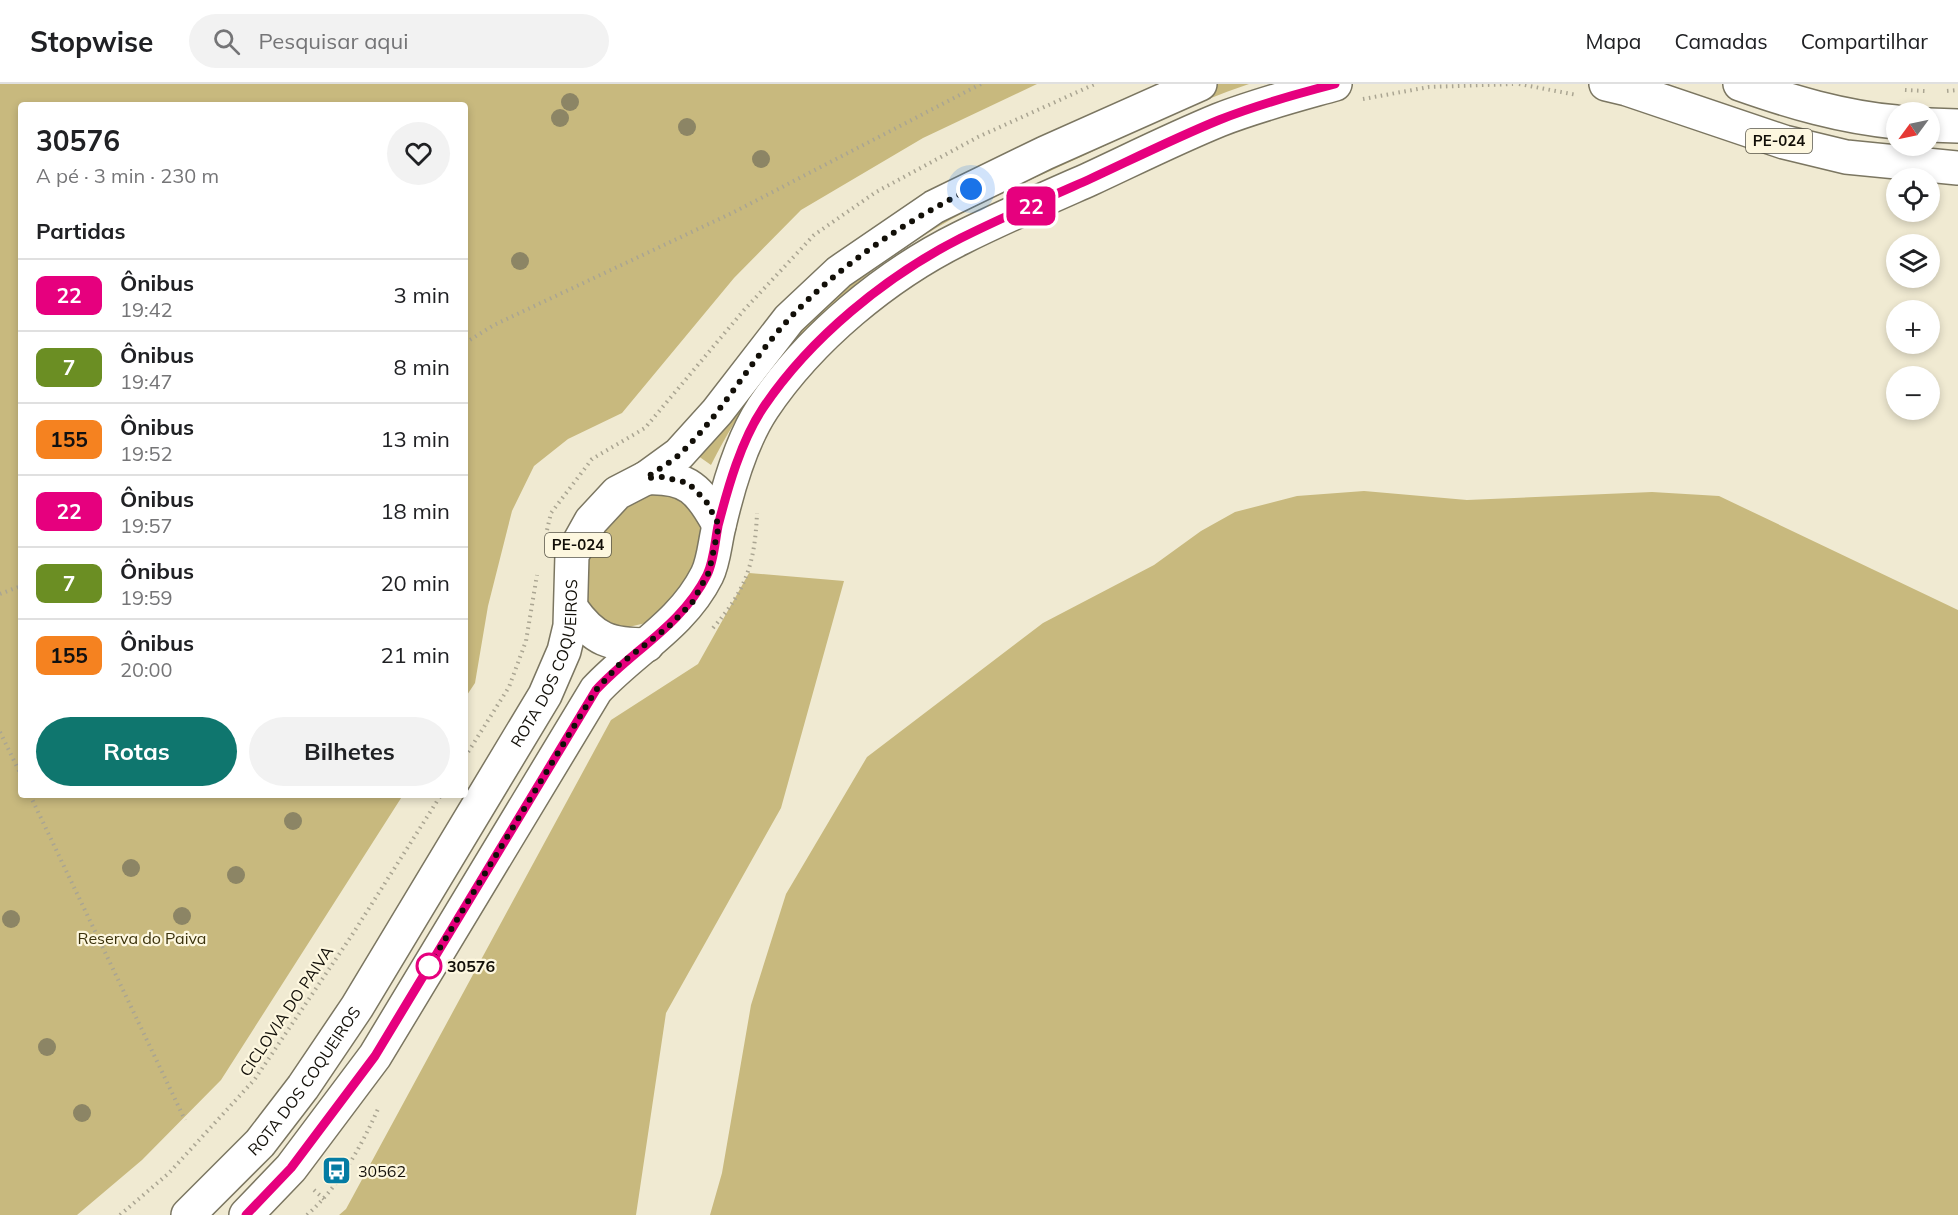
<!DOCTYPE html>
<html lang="pt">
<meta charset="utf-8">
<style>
body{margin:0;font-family:Mulish,sans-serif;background:#f2f2f2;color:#202124;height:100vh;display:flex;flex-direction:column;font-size:22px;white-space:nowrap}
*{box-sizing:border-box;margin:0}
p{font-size:20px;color:#757577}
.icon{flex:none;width:33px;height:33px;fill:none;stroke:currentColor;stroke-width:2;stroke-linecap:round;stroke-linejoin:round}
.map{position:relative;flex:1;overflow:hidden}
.details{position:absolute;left:18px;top:18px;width:450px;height:696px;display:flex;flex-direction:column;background:#fff;border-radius:6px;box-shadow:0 3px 9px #0003}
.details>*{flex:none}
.badge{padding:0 12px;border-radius:9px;font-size:21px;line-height:39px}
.needle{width:39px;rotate:237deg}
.buttons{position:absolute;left:1886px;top:18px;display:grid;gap:12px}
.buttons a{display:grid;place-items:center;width:54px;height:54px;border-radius:50%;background:#fff;box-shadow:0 3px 9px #0003;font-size:30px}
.you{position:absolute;width:30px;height:30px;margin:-15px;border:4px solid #fff;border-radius:50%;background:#1a73e8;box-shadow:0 0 0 9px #1a73e833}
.map>.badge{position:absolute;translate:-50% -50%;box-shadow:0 0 0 3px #fff}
h2{padding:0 18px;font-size:22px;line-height:54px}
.round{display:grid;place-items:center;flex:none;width:63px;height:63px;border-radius:32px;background:#f2f2f2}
.headline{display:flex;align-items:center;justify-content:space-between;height:102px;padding:0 18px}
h1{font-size:28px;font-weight:700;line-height:45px}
.primary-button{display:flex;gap:12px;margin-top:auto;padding:12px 18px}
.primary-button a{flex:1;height:69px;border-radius:36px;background:#0f766e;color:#fff;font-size:24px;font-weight:700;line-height:69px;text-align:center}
.primary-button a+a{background:#f2f2f2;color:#202124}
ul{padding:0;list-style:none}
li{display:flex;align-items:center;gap:18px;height:72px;padding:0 18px;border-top:2px solid #e0e0e0}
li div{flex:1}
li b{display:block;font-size:22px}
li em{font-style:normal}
li .badge{min-width:66px;font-weight:700;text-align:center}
header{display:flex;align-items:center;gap:36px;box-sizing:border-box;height:84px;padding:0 30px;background:#fff;border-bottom:2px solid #e0e0e0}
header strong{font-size:28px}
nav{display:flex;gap:33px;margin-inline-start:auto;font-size:21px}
.search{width:420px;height:54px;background:#f2f2f2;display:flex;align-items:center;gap:15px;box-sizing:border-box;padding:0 21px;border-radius:33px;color:#757577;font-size:22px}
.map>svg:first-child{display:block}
</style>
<header>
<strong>Stopwise</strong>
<div class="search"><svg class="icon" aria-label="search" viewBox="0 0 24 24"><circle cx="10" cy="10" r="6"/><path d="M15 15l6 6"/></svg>Pesquisar aqui</div>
<nav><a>Mapa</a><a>Camadas</a><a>Compartilhar</a></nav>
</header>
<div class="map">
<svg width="1958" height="1131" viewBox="0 0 1958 1131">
<rect width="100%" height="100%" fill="#f0ead2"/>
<g fill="#c8b97e">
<polygon points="0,0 1037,0 923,54 801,126 734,194 622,329 568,355 534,382 512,427 488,522 475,599 465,614 465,21 21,21 21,711 403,711 221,996 142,1076 77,1131 0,1131"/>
<path d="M1212 0H1249C1192 19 1137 47 1083 72 1031 96 976 119 928 149 834 206 760 283 711 381L694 369 762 276 871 173Z"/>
<polygon points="665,404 689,417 702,438 701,468 689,497 650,538 620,545 591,536 580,504 595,450 626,415"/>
<polygon points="1364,407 1467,416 1652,408 1719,412 1958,526 1958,1131 710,1131 722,1089 751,921 786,810 867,673 1043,539 1154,481 1201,447 1235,428 1297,412"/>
<polygon points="749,489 844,497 781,724 666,929 636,1131 339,1131 346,1125 611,636 698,580"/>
</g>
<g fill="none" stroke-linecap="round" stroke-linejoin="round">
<defs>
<g id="major">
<polyline points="1606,0 1627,5 1784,58 1846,73 1958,84"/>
<path d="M1740 0C1791 18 1842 33 1896 38"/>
<polyline points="1929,41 1958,42"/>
<path d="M646 394C688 392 700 406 719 441"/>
<path d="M572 525C594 556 610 561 647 561"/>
<path id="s1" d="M188 1131 260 1059 303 1003 357 923 545 611 564 567 570 542 572 471 591 437 617 409 646 394 679 370 717 328 789 235 839 188 934 123 1045 69 1200 0"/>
<path d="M246 1131 291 1084 375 972 596 606C633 566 682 541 707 491 714 477 715 457 719 442 728 403 741 357 763 324 810 254 886 191 961 154 1003 133 1047 114 1090 95 1133 75 1175 54 1219 36 1257 21 1296 11 1335 0"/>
</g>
</defs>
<use href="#major" stroke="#7b7661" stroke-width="36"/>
<g stroke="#aaa592" stroke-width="4" stroke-dasharray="1.5 4.5" stroke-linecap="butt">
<polyline points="1519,0 1577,11"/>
<polyline points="1905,6 1925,7"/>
<polyline points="1947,7 1958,6"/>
<polyline points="1363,15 1429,3 1513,0"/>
<polyline points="465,259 494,241 732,129 981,0"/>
<polyline points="547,446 551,429 592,375 645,344 744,226 814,151 876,108 978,53 1095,0"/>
<polyline points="0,510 21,502"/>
<path d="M713 544C746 506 755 479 757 429"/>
<polyline points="0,648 21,691"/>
<polyline points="465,673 509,603 526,557 537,491"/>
<polyline points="30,711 185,1036"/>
<polyline points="314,1106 324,1115"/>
<polyline points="120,1131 169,1089 255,995 352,851 441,711"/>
<path d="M307 1131C339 1102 360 1065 378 1025"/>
</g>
<use href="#major" stroke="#fff" stroke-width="33"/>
</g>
<g fill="#8c8565">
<circle cx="570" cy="18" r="9"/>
<circle cx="560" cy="34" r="9"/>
<circle cx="687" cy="43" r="9"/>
<circle cx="761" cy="75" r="9"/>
<circle cx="520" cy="177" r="9"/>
<circle cx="293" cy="737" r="9"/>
<circle cx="131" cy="784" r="9"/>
<circle cx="236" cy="791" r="9"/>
<circle cx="182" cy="832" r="9"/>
<circle cx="11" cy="835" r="9"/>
<circle cx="47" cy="963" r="9"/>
<circle cx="82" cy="1029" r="9"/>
</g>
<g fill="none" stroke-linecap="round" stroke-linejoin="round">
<defs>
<path id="line" d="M246 1131 291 1084 375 972 596 606C633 566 682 541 707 491 714 477 715 457 718 442 728 403 741 357 763 324 810 254 886 192 961 154 1003 133 1047 114 1090 95 1133 75 1175 54 1219 36 1257 21 1296 10 1335 0"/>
</defs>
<use href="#line" stroke="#fff" stroke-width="14"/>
<use href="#line" stroke="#e6007e" stroke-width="9"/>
<path stroke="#120f08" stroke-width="6" stroke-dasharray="0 10.8" d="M429 882 596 606 619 581 668 543 692 519 709 488 719 441 706 417 688 399 663 393 646 394C657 386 670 379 680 370 722 330 750 277 789 235 838 182 907 136 971 105"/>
</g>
<defs>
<symbol id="bus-square" viewBox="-11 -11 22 22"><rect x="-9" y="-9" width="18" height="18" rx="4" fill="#047ca3" stroke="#fdf7df"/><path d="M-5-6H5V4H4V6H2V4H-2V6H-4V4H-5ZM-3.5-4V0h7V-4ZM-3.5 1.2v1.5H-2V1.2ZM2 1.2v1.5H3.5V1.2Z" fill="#fff"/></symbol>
</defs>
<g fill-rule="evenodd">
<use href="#bus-square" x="320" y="1070" width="33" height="33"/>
</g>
<circle fill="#fff" stroke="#e6007e" stroke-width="3" cx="429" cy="882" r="12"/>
<g text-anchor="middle" stroke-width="4.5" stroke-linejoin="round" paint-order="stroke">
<g fill="#fdf7df" stroke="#585548" stroke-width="1.5">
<rect x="1746" y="45" width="66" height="24" rx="4.5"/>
<rect x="545" y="449" width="66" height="24" rx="4.5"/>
</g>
<g font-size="15" font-weight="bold" fill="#120f08">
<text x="1779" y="62">PE-024</text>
<text x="578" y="466">PE-024</text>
</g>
<g font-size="16" fill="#120f08" stroke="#fdf7df">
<text dy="6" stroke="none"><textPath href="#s1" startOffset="664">ROTA DOS COQUEIROS</textPath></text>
<text transform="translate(286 927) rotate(-56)" y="6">CICLOVIA DO PAIVA</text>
<text dy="6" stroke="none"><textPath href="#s1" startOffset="178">ROTA DOS COQUEIROS</textPath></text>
</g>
<g font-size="16" fill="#3b320c" stroke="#fdf7df">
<text x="142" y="860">Reserva do Paiva</text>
</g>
<g font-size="16" font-weight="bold" fill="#120f08" stroke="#fdf7df" text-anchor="start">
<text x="447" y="888">30576</text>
</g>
<g font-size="16" fill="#120f08" stroke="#fdf7df" text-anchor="start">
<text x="358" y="1093">30562</text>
</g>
</g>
</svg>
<div class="buttons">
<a><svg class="needle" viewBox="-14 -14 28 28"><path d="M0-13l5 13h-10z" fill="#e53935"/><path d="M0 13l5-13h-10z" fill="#757577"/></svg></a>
<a><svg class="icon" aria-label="locate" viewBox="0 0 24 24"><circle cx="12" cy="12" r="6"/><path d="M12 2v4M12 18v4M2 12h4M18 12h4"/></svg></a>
<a><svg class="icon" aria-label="layers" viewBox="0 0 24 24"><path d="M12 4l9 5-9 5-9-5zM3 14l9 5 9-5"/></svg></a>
<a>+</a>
<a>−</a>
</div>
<div class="you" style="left:971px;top:105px"></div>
<b class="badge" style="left:1031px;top:122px;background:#e6007e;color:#fff">22</b>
<section class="details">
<div class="headline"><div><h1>30576</h1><p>A pé · 3 min · 230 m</p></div><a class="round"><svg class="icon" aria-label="heart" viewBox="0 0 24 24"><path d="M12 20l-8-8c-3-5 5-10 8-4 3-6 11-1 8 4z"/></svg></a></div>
<h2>Partidas</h2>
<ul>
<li><span class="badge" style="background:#e6007e;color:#fff">22</span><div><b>Ônibus</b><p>19:42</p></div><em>3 min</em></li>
<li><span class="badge" style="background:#6b8e23;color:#fff">7</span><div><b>Ônibus</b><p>19:47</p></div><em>8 min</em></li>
<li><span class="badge" style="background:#f58220;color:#111">155</span><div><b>Ônibus</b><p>19:52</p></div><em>13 min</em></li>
<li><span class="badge" style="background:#e6007e;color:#fff">22</span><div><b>Ônibus</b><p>19:57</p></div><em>18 min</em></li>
<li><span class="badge" style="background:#6b8e23;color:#fff">7</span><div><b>Ônibus</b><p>19:59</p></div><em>20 min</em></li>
<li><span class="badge" style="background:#f58220;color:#111">155</span><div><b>Ônibus</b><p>20:00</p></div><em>21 min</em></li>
</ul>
<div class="primary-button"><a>Rotas</a><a>Bilhetes</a></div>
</section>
</div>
